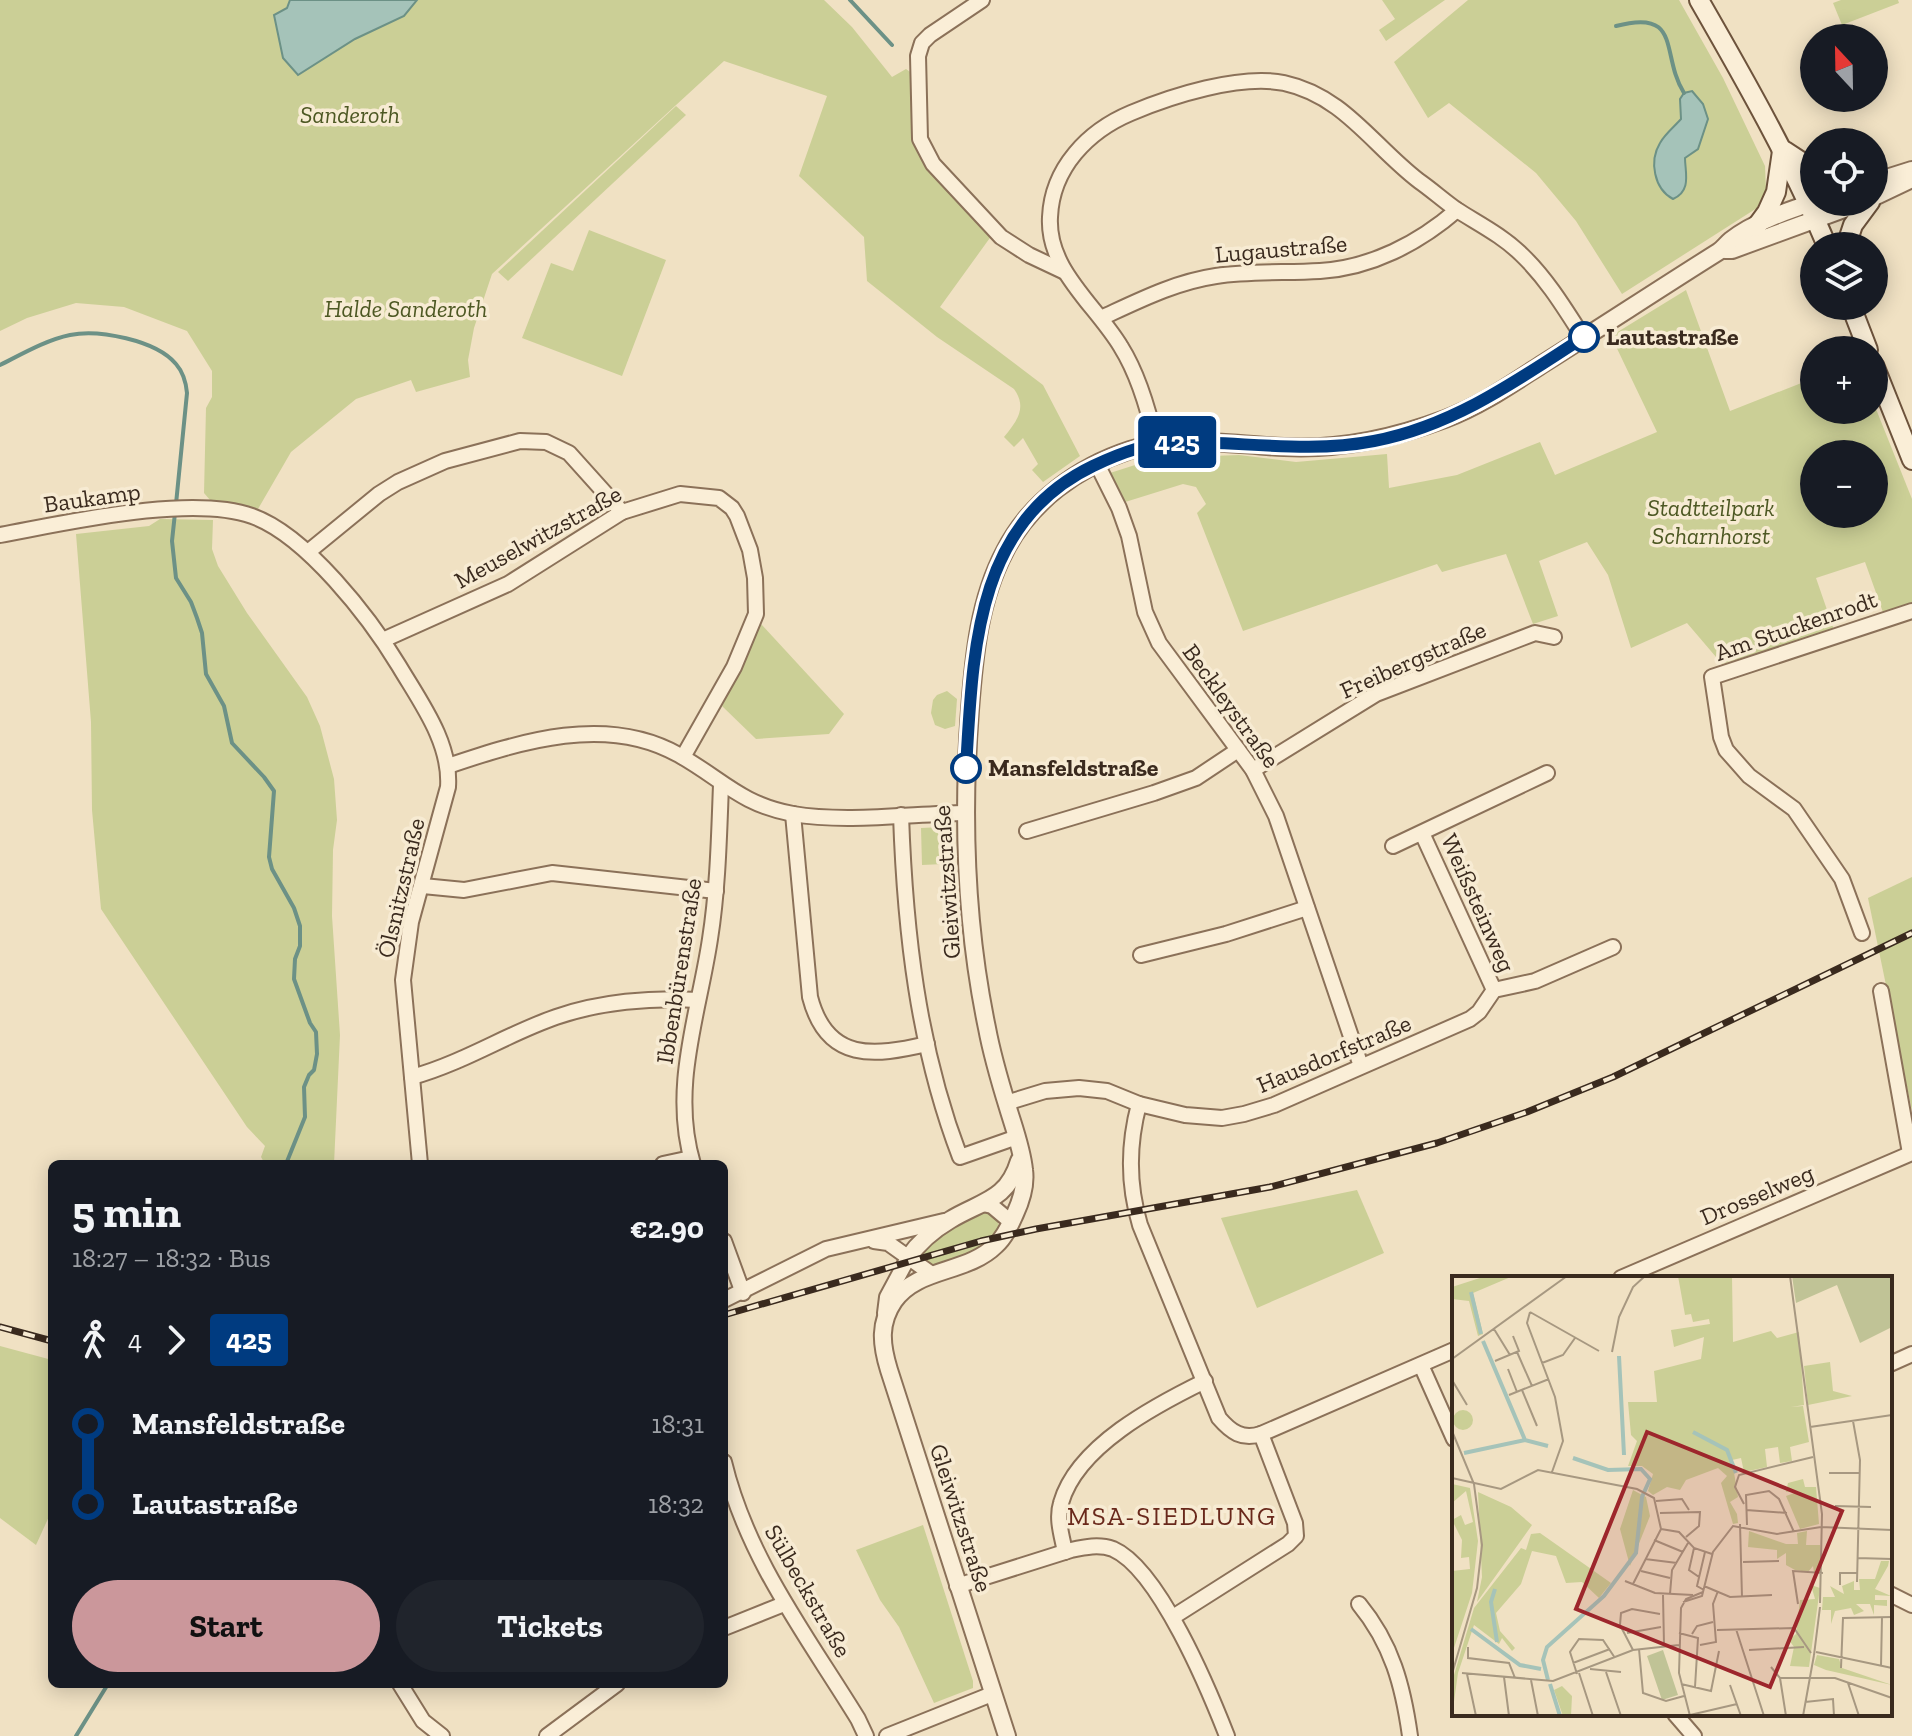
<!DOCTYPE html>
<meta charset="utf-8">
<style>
body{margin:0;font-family:"Zilla Slab",serif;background:#20242c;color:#f1f3f6;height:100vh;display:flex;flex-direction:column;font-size:30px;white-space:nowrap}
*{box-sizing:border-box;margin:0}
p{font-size:26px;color:#9ea1a6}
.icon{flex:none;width:44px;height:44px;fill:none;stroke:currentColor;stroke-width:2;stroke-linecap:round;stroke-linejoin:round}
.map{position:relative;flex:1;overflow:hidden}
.panel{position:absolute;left:48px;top:1160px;width:680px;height:528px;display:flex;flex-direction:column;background:#171b24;border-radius:12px;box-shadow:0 4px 20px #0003}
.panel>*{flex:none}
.badge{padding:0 16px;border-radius:6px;font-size:28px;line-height:52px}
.needle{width:52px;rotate:338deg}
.controls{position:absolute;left:1800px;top:24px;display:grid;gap:16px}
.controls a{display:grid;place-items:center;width:88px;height:88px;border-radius:50%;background:#171b24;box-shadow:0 4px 20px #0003;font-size:40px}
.map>.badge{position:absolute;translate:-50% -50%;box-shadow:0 0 0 4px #fff}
.legs{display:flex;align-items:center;gap:12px;height:88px;padding:0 24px;font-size:26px}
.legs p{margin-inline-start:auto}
.summary{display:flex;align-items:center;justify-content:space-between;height:136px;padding:0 24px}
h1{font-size:44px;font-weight:700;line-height:60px}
.primary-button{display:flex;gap:16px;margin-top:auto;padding:16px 24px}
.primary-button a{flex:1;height:92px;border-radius:48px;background:#cb979b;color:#111;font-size:32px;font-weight:700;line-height:92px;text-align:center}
.primary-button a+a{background:#20242c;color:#f1f3f6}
ul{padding:0 24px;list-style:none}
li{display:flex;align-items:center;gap:28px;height:80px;font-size:30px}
li i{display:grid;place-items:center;width:12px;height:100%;margin:0 10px;background:currentColor}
li i::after{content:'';width:20px;height:20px;margin:-10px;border:6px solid;border-radius:50%;background:#171b24}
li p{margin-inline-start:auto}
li:first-child i{background:linear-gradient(#0000 50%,currentColor 0)}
li:last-child i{background:linear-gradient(currentColor 50%,#0000 0)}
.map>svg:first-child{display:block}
</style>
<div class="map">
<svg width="1912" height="1736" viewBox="0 0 1912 1736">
<rect width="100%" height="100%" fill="#f0e1c3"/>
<g fill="#cbcf96" fill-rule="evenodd">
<path d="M0 0H824L852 27 892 77 906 69 913 74 916 139 992 235 940 307 1043 385 1080 456 1043 482 1032 470 1038 464 1023 438 1014 447 1004 437C1016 422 1028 408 1014 389L937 337 867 281 864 237 799 176 827 96 724 61 492 274 474 328 468 360 470 377 416 392 411 380 356 399 291 452 258 509 210 500 204 493 206 408 212 397V371L187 331 124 307 76 303 27 318 0 331Z"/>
<polygon points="1382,0 1445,0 1386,41 1379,30 1395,19"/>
<polygon points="1468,0 1679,0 1723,78 1765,166 1766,190 1757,208 1622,294 1576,221 1536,173 1449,103 1428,118 1394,62"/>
<polygon points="1841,0 1898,0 1899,3 1842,25 1833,3"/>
<polygon points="676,106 686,115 508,281 498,272"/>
<polygon points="589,230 666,260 622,376 522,338 551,263 573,271"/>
<path d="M1686 290 1730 411 1814 378V410H1874V404L1912 499V605L1884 615 1865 562 1816 578 1834 630 1722 664 1687 623 1631 648 1608 575 1587 542 1539 561 1558 616 1533 624 1506 554 1442 572 1437 564 1243 631 1197 513 1206 504 1196 487 1183 484 1122 503 1110 473 1157 458 1239 455 1296 462 1387 454 1389 488 1457 475 1540 442 1555 475 1657 432 1611 336ZM1814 454H1874V514H1814Z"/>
<polygon points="160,519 213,520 212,549 218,566 247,613 307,697 320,726 334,779 337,820 333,850 332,916 340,1035 334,1164 265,1164 261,1157 265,1146 247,1127 101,909 92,810 91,722 76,534 149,526"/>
<polygon points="761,624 844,714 829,734 756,739 722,706"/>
<polygon points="947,691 957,699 955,726 945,729 935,725 931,713 933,700 937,695"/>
<polygon points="942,827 944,864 922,865 921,828"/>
<polygon points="1912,877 1912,1111 1868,898"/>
<polygon points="1357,1190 1384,1253 1257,1308 1221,1218"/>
<path d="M980 1213H991L996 1217 999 1226C991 1247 940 1280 922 1259 921 1238 964 1221 980 1213Z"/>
<polygon points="0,1346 52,1360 52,1510 36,1545 0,1518"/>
<polygon points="923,1525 973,1681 973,1688 934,1703 899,1627 880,1600 856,1550"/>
</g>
<g fill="#a5c3b9" stroke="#6c9186" stroke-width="2">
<polygon points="290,0 417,0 404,16 355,39 298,75 283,58 274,15 287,8"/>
<path d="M1692 91 1703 104 1708 119 1698 149 1685 158C1685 172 1692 191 1673 199 1654 189 1649 161 1660 143 1665 134 1674 127 1681 119L1680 99 1684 93Z"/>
</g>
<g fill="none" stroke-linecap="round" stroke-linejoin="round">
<g stroke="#6c9186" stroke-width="4">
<polyline points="850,0 892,45"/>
<path d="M1616 26C1683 8 1660 55 1684 93"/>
<path d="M0 365C22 354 46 340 70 335 98 329 156 340 176 364 183 372 186 382 187 393L176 504"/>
<polyline points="175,513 172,541 176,578 191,602 197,618 202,633 206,674 224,706 232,743 264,777 274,791 269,857 272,869 294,908 300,926 300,946 295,959 294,979 310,1023 316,1032 317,1054 314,1070 309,1075 304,1087 305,1117 286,1164"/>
<polyline points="76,1736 108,1684"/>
</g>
<defs>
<g id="minor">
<polyline points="982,0 930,35 922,43 918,56 920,139 933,164 1001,237 1029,255 1065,272"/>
<path d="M1101 318C1138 301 1175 282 1216 276 1250 271 1285 273 1320 271 1371 268 1419 243 1457 210"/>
<path d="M1156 443C1149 412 1138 374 1121 347 1096 305 1047 270 1050 217 1052 168 1088 131 1131 113 1171 96 1240 74 1284 83 1344 96 1373 146 1419 181 1432 190 1444 201 1457 210 1479 224 1503 236 1522 255 1547 279 1565 309 1583 337"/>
<polyline points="1097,464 1119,508 1129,536 1145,612 1159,643 1253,770 1276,816 1361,1066"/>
<path d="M0 535C66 523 190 494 252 516 306 535 370 618 399 666 421 703 451 743 448 787L411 922 403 980 420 1164"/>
<polyline points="308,552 379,494 398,482 445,461 520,441 546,442 569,453 622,512"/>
<polyline points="383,640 508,584 622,512 680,494 719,498 732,508 737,516 750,550 755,578 756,614 734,667 683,757"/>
<path d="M448 766C522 741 607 714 679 755 722 779 740 804 793 814 845 823 911 814 964 813"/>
<polyline points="1253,770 1376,694 1535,633 1554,637"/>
<path d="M793 814 810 997C827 1063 875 1056 927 1044"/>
<path d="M901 815C905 932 918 1047 960 1157L1017 1137"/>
<polyline points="1027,831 1154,793 1196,778 1238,750"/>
<polyline points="1422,833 1494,990"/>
<polyline points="1393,846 1547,773"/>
<polyline points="423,886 464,890 552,873 716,891"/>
<polyline points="1862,933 1842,879 1794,809 1749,776 1726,750 1721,737 1712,677 1912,611"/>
<polyline points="1141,955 1226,934 1307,908"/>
<polyline points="1881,991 1910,1153"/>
<path d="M412 1077C463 1063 507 1034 556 1017 599 1002 652 997 698 1000"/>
<polyline points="1006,1103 1045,1091 1079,1088 1107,1091 1139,1104 1185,1115 1222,1118 1244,1114 1274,1105 1470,1019 1479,1012 1494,990 1535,981 1613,947"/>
<path d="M1139 1104C1128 1145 1128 1185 1140 1225L1219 1418C1231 1432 1242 1440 1261 1434L1454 1350"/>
<polyline points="663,1164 691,1158"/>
<path d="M693 1164C670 1088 699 1013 710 939 718 888 719 836 721 785"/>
<polyline points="983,1204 992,1206 1011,1222"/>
<polyline points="724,1241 743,1293"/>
<polyline points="874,1241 888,1243 933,1275"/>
<polyline points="1621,1278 1912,1153"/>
<polyline points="724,1300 826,1249 944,1221"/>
<polyline points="885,1313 887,1297 908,1258"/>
<polyline points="1890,1364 1912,1354"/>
<polyline points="1421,1365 1454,1439"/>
<path d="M724 1462C747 1558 807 1636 858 1719L866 1736"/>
<path d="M1065 1552C1062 1536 1056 1519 1061 1503 1077 1446 1156 1405 1205 1381"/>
<path d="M957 1586 1071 1550C1085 1547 1099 1544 1113 1549 1159 1569 1209 1690 1227 1736"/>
<polyline points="1890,1594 1912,1605"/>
<path d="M1359 1604C1392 1644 1403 1686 1410 1736"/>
<polyline points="1173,1617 1288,1544 1296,1536 1295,1523 1261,1434"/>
<polyline points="724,1628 784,1604"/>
<polyline points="400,1684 423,1721 442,1736"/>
<polyline points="1675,1714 1694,1736"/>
<polyline points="547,1736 617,1684"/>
<polyline points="887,1736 992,1694"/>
</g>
<g id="tertiary">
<polyline points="1874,182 1912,170"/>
<polyline points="1874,197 1912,179"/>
<polyline points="1725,250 1732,250 1863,202"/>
<path d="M908 1258C919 1242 933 1230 950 1220 981 1201 1007 1201 1019 1161"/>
<path d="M1007 1736 889 1370C881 1344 879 1323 894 1301 918 1267 967 1274 996 1245 1005 1237 1010 1225 1015 1214 1021 1201 1026 1184 1024 1170 1022 1149 1014 1128 1008 1108 1000 1082 992 1055 987 1028 965 923 962 817 970 710 974 656 979 600 1005 551 1030 502 1078 467 1130 450 1180 434 1233 445 1284 447 1340 450 1394 438 1445 419 1480 406 1510 385 1541 365 1600 328 1659 289 1718 252 1723 249 1726 244 1731 240 1754 222 1787 211 1814 202"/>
</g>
<g id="secondary">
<path d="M1699 0C1745 80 1791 161 1827 246"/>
<polyline points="1785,151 1814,170"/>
<polyline points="1756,227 1767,212 1776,192 1782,151"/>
<polyline points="1846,246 1853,225 1870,202"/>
<polyline points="1851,306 1868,350"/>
<polyline points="1874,365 1912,460"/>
</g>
</defs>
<use href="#minor" stroke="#8b7159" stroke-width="18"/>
<use href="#tertiary" stroke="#8b7159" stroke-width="20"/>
<use href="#secondary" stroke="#6d533c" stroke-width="22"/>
<use href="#minor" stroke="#faeed7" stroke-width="14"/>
<use href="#tertiary" stroke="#faeed7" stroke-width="16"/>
<use href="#secondary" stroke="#faeed7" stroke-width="18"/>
<defs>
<g id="rail">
<polyline points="724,1315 981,1241 1036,1229 1270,1187 1437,1143 1527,1112 1613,1077 1912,933"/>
<polyline points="0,1327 52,1341"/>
</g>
</defs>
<use href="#rail" stroke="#3a2a1e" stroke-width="7"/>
<use href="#rail" stroke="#f7ebd3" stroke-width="4" stroke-dasharray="12" stroke-linecap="butt"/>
</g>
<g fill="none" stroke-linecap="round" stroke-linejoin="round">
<defs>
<path id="line-1" d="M966 768C973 654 974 523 1093 466 1118 454 1146 443 1174 442 1241 441 1307 454 1374 441 1453 426 1518 380 1584 337"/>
</defs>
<use href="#line-1" stroke="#fff" stroke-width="18"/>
<use href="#line-1" stroke="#003b80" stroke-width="12"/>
</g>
<g fill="#fff" stroke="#003b80" stroke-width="4">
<circle cx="1584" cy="337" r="14"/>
<circle cx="966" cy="768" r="14"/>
</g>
<g text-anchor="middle" stroke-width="7" stroke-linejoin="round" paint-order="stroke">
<g font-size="24" font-style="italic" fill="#4d5823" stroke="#f7ebd3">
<text x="350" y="123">Sanderoth</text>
<text x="406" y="317">Halde Sanderoth</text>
<text x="1711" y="516">Stadtteilpark<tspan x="1711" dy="28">Scharnhorst</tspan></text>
</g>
<g font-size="24" fill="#3a2a1e" stroke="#f7ebd3">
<text transform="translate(1281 249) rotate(-5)" y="8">Lugaustraße</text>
<text transform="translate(92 498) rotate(-8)" y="8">Baukamp</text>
<text transform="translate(538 537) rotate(-29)" y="8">Meuselwitzstraße</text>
<text transform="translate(1796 626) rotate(-19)" y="8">Am Stuckenrodt</text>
<text transform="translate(1413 660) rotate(-24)" y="8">Freibergstraße</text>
<text transform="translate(1231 706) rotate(54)" y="8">Beckleystraße</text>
<text transform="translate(947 882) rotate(-94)" y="8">Gleiwitzstraße</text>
<text transform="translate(401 888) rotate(-77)" y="8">Ölsnitzstraße</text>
<text transform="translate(1478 903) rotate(66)" y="8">Weißsteinweg</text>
<text transform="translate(679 971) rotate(-81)" y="8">Ibbenbürenstraße</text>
<text transform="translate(1334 1054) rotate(-23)" y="8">Hausdorfstraße</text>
<text transform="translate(1757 1195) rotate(-23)" y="8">Drosselweg</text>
<text transform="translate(961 1518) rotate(72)" y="8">Gleiwitzstraße</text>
<text transform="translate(808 1591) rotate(60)" y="8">Sülbeckstraße</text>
</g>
<g font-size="24" font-weight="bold" fill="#3a2a1e" stroke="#f7ebd3" text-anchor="start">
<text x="1606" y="345">Lautastraße</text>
<text x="988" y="776">Mansfeldstraße</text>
</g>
<g font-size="26" letter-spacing="2" fill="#69281b" stroke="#f7ebd3">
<text x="1172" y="1525">MSA-SIEDLUNG</text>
</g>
</g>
<g transform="translate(1452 1276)">
<rect width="440" height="440" fill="#f0e1c3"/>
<path d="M34 0H61L21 17 31 58 26 60 17 25 0 23V11ZM226 0H280L281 66 319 55 325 62 347 56 352 129 339 131 351 130 357 166 338 171 340 185 328 187 326 171 313 173 315 191 292 196 289 182 280 184 286 221 278 226 285 238 286 247 281 248 269 207 275 200 266 192 234 204 228 214 215 211 201 219 196 215 201 198 190 190H176L185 165 179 159 176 126H205L202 95 249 83 252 61 222 71 219 54 258 48 257 43 241 46 239 38 233 39ZM378 86 381 115 400 120 356 129 352 90ZM1 144a10 10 0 1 1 20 0a10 10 0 1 1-20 0ZM351 203 353 211H364L367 248 348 253 334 220 348 215 334 216 336 207ZM0 208 18 212 26 265 20 317 0 378V295L18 293 17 281 9 282 10 264 0 244 9 239 13 249 21 246 14 215 0 227ZM181 214 194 221 198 240 178 290 168 253ZM26 216 59 231 80 249 25 326 30 301ZM297 255 334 268H346L345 257 355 255 354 269H368L369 297 362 296 361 290 356 296 343 294 334 289V277L325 283V274L296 271ZM88 257 159 307 147 322 130 306 114 307 104 280 80 275 69 308 44 337 48 355 63 372 60 375 50 362 47 368 22 349 6 397 0 440 2 399 22 332 69 272 74 274 79 258ZM429 285H437L436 290 423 313 439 320 423 319V324H435V330L422 329V339L418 328H404L412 335 402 339 399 332 383 335 379 348V334H370L371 321H383L378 310 392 318 390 310 402 305V314H408L407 303H423ZM359 309 368 312 357 391 338 390 342 371 337 364 344 358 348 324 363 323ZM365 379 387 383 390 392 440 409 374 394 362 389ZM110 410 120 420 119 440H111L102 414Z" fill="#cbcf96"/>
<path d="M340 0H440V51L408 67 385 9 344 27ZM211 374 226 419 210 424 195 380Z" fill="#c0c396"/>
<path fill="none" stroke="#a5c3b9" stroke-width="4" d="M19 16 29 58M31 65 73 164M167 80 172 179M241 156 275 174 284 197M12 177 73 164 96 170M43 313 39 326 45 366M19 353 68 389 89 393M96 404 91 384 95 371 152 320 184 277 190 221 198 203 189 193 156 194 121 182M98 408 108 440"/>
<path fill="none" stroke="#a79881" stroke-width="2" d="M338 0 370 238 368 327M78 36 75 47 103 121 111 165 100 196M78 36 147 75M42 53 58 79M65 76 80 110M160 76 167 41 181 11 193 0M0 83 115 0M43 85 67 75 61 60M90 87 111 79 123 62M56 93 65 116M0 104 15 129M70 114 85 150M57 119 97 103M401 145 408 184 405 306M358 151 440 139M0 155 22 208 30 269 25 312 0 398M377 197H407M0 202 49 213 86 194 185 213 202 222 209 253M204 225 230 223 237 234M292 228 283 211 287 199 361 181M383 230 419 231M294 234 335 237M208 237 248 236 247 250 234 261M288 248 290 321M295 249 294 219 317 215 327 223 342 256M209 253 227 256 242 272 260 278M202 264 231 276M242 272 237 294 247 301M405 282 440 283M193 283 225 287M291 286 327 285M189 295 218 302M173 305 203 317 241 319M181 308 209 253M388 309V297H405M252 310 278 321 320 319M252 314 245 310 253 276M218 318 220 294 236 267M211 319 212 369M231 326 250 320 261 276 281 250 325 258 369 251 440 254M346 328 341 295 371 297M284 353 312 440M265 354 342 352 359 377M175 357 209 351M227 357 246 362 243 411M240 358 245 350 261 346M248 369 264 366 261 328 266 315M16 371V382L57 387 63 402M187 373 191 417 214 425 232 420M181 374 168 349 169 337 180 333 208 338M297 374 352 371M364 376 440 392M362 379 368 331M121 387 158 373M429 390 430 341M319 391 328 402H383L440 422M389 392 391 342 440 341M138 393 169 396M154 396 169 440M10 397 101 405 181 374 227 369M127 397 141 440M15 398 24 440M125 398 118 376 127 363 151 364 163 382M52 401 57 440M328 402 334 440M79 404 86 440M396 407 407 440M229 408 259 415 267 375M278 409 289 440M353 426 381 423 382 440M238 439 285 428M238 440 227 397 229 332 234 323 251 316M351 440 362 379"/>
<path fill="#9d262c" fill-opacity="0.15" stroke="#9d262c" stroke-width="4" d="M195 156 390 235 318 411 124 333Z"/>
<rect width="440" height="440" fill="none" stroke="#3a2a1e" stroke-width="4"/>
</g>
</svg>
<div class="controls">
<a><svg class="needle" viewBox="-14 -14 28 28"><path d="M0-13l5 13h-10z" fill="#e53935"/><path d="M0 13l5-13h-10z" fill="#9ea1a6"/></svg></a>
<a><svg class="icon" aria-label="locate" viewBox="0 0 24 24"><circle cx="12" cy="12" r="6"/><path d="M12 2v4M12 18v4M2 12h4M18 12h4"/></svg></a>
<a><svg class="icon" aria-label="layers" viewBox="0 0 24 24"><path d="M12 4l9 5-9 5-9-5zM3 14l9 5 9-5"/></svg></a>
<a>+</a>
<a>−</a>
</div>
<b class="badge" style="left:1177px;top:442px;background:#003b80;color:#fff">425</b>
<section class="panel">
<div class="summary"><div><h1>5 min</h1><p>18:27 – 18:32 · Bus</p></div><b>€2.90</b></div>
<div class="legs"><svg class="icon" aria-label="walk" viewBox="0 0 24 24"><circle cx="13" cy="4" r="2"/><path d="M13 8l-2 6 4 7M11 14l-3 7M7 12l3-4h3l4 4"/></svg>4<svg class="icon" aria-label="forward" viewBox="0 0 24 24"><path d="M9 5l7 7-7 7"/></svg><b class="badge" style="background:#003b80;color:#fff">425</b></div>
<ul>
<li><i style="color:#003b80"></i><b>Mansfeldstraße</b><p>18:31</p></li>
<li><i style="color:#003b80"></i><b>Lautastraße</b><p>18:32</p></li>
</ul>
<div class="primary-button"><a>Start</a><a>Tickets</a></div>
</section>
</div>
